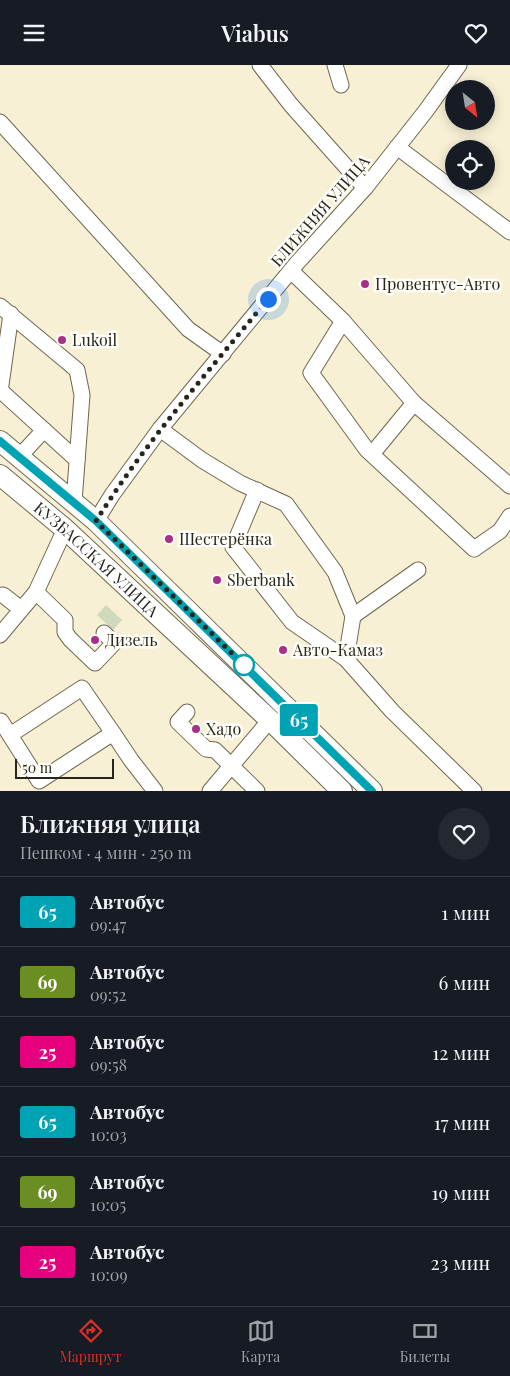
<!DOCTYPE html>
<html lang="ru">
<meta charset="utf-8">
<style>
body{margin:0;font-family:"Playfair Display",serif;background:#242831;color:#f1f3f6;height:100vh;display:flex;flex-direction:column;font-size:19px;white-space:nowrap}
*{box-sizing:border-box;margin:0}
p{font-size:16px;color:#9ea1a6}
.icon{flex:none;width:28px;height:28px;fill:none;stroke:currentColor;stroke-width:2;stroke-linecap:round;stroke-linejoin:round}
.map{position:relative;height:726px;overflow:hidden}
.drawer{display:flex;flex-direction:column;background:#171b24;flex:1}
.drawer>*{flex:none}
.badge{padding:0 10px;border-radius:4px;font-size:18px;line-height:32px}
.needle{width:32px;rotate:150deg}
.buttons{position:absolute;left:445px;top:15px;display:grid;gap:10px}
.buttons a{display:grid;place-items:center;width:50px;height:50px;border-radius:50%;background:#171b24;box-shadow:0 2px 12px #0003;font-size:25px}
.scale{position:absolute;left:15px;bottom:12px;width:99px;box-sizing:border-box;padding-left:5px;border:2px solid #28261c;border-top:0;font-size:14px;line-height:18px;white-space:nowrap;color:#28261c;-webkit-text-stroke:4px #fefdf7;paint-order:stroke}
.you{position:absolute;width:25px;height:25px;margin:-12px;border:4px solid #fff;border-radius:50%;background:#1a73e8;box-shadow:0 0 0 8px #1a73e833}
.map>.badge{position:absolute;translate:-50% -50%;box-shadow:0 0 0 2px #fff}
.round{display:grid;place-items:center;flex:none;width:52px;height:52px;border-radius:26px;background:#242831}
.summary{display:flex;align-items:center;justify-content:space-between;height:85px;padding:0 20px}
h1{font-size:24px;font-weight:600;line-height:38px}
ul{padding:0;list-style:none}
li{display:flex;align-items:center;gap:15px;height:70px;padding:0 20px;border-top:1px solid #363941}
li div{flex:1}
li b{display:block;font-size:19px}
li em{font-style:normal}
li .badge{min-width:55px;font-weight:700;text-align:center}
header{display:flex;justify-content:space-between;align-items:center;height:65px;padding:0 20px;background:#171b24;font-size:22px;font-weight:600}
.tabs{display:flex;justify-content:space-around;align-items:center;height:70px;border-top:1px solid #363941;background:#171b24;font-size:14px;color:#9ea1a6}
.tabs a{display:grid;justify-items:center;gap:2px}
.tabs .on{color:#d93025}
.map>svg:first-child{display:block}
</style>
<header><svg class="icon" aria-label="menu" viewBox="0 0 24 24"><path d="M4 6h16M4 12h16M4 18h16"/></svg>Viabus<svg class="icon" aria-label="heart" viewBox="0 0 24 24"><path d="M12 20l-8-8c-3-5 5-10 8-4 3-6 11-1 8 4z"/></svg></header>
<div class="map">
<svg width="510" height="726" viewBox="0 0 510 726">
<rect width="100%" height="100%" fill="#f7f0d5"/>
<polygon fill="#d0d9bc" points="106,540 122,555 113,565 97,550"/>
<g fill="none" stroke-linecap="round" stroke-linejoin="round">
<defs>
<g id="minor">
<polyline points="260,0 291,40 365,123"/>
<polyline points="335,0 341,20"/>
<polyline points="0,57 188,264 223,289"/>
<polyline points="397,82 510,167"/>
<polyline points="291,206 343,256 414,338 510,421"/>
<polyline points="0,241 77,305 82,330 74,437"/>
<polyline points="343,256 311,308 367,385 474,484 500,466 510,451"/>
<polyline points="1,326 77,395"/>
<polyline points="0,327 11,249"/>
<polyline points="160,364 202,395 240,418 286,439 335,507 353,551 346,594 392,646 474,726"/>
<polyline points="372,389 414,338"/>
<polyline points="19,392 44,365"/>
<polyline points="257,425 233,482 292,557 346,594"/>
<polyline points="96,456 112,430 160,364 297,198 365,123 425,47 459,0"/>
<polyline points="36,527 65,555 65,567 70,574 95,598 114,578 104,568"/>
<polyline points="3,530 21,544"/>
<polyline points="353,551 418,505"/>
<polyline points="0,570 36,527 65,464"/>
<polyline points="187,647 178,657 206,684 215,685 257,726"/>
<polyline points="1,656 39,716 113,668 131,695 155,726"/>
<polyline points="10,670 82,623 113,668"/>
<polyline points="210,726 270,655"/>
</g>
<g id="major">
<polyline points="0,376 96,456 372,726"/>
<path id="s1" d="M0 410 65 464 270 655 342 726"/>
</g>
</defs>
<use href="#minor" stroke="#6d674f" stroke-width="17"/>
<use href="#major" stroke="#6d674f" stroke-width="22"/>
<use href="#minor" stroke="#fff" stroke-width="15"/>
<use href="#major" stroke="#fff" stroke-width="20"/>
</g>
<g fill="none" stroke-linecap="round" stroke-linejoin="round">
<defs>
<polyline id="line" points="0,376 96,456 372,726"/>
</defs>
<use href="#line" stroke="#fff" stroke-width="11"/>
<use href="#line" stroke="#00a3b4" stroke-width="8"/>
<path stroke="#28261c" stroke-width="5" stroke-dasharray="0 9" d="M244 600 96 456C146 376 209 306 268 234"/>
</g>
<g fill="#a83188" stroke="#fefdf7" stroke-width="2">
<circle cx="365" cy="219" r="5"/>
<circle cx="62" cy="275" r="5"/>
<circle cx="169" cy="474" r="5"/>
<circle cx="217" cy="515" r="5"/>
<circle cx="95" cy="575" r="5"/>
<circle cx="283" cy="585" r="5"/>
<circle cx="196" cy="664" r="5"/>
</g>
<circle fill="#fff" stroke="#00a3b4" stroke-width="2.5" cx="244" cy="600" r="10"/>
<g text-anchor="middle" stroke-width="5" stroke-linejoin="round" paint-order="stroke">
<g font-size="16" fill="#28261c" stroke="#fefdf7">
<text transform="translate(320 146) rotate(-49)" y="6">БЛИЖНЯЯ УЛИЦА</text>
<text dy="6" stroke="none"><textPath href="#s1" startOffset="128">КУЗБАССКАЯ УЛИЦА</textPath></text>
</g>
<g font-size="16" fill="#28261c" stroke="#fefdf7" text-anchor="start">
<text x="375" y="225">Провентус-Авто</text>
<text x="72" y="281">Lukoil</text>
<text x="179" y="480">Шестерёнка</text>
<text x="227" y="521">Sberbank</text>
<text x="105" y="581">Дизель</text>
<text x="293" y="591">Авто-Камаз</text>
<text x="206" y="670">Хадо</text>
</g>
</g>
</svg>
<div class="buttons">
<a><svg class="needle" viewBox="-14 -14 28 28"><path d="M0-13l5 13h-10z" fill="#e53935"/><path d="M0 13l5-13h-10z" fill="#9ea1a6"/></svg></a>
<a><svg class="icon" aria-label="locate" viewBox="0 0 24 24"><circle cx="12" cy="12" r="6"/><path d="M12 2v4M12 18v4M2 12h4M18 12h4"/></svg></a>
</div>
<div class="scale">50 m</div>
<div class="you" style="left:268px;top:234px"></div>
<b class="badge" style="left:299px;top:655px;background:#00a3b4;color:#fff">65</b>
</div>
<section class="drawer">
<div class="summary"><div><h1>Ближняя улица</h1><p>Пешком · 4 мин · 250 m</p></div><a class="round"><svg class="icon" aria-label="heart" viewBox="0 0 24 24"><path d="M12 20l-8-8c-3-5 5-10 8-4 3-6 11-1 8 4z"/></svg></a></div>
<ul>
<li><span class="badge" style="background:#00a3b4;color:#fff">65</span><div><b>Автобус</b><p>09:47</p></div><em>1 мин</em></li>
<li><span class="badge" style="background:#6b8e23;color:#fff">69</span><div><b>Автобус</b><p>09:52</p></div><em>6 мин</em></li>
<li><span class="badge" style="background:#e6007e;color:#fff">25</span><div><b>Автобус</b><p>09:58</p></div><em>12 мин</em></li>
<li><span class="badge" style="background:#00a3b4;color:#fff">65</span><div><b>Автобус</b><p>10:03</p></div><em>17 мин</em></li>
<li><span class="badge" style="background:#6b8e23;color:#fff">69</span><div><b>Автобус</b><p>10:05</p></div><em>19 мин</em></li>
<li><span class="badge" style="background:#e6007e;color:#fff">25</span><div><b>Автобус</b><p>10:09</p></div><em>23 мин</em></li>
</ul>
</section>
<nav class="tabs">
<a class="on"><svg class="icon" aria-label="directions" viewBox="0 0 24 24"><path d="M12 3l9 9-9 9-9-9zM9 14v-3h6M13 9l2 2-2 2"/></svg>Маршрут</a>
<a><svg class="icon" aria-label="map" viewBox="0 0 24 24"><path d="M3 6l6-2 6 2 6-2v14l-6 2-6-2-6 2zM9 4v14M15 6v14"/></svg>Карта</a>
<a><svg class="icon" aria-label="tickets" viewBox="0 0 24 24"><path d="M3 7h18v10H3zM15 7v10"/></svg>Билеты</a>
</nav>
